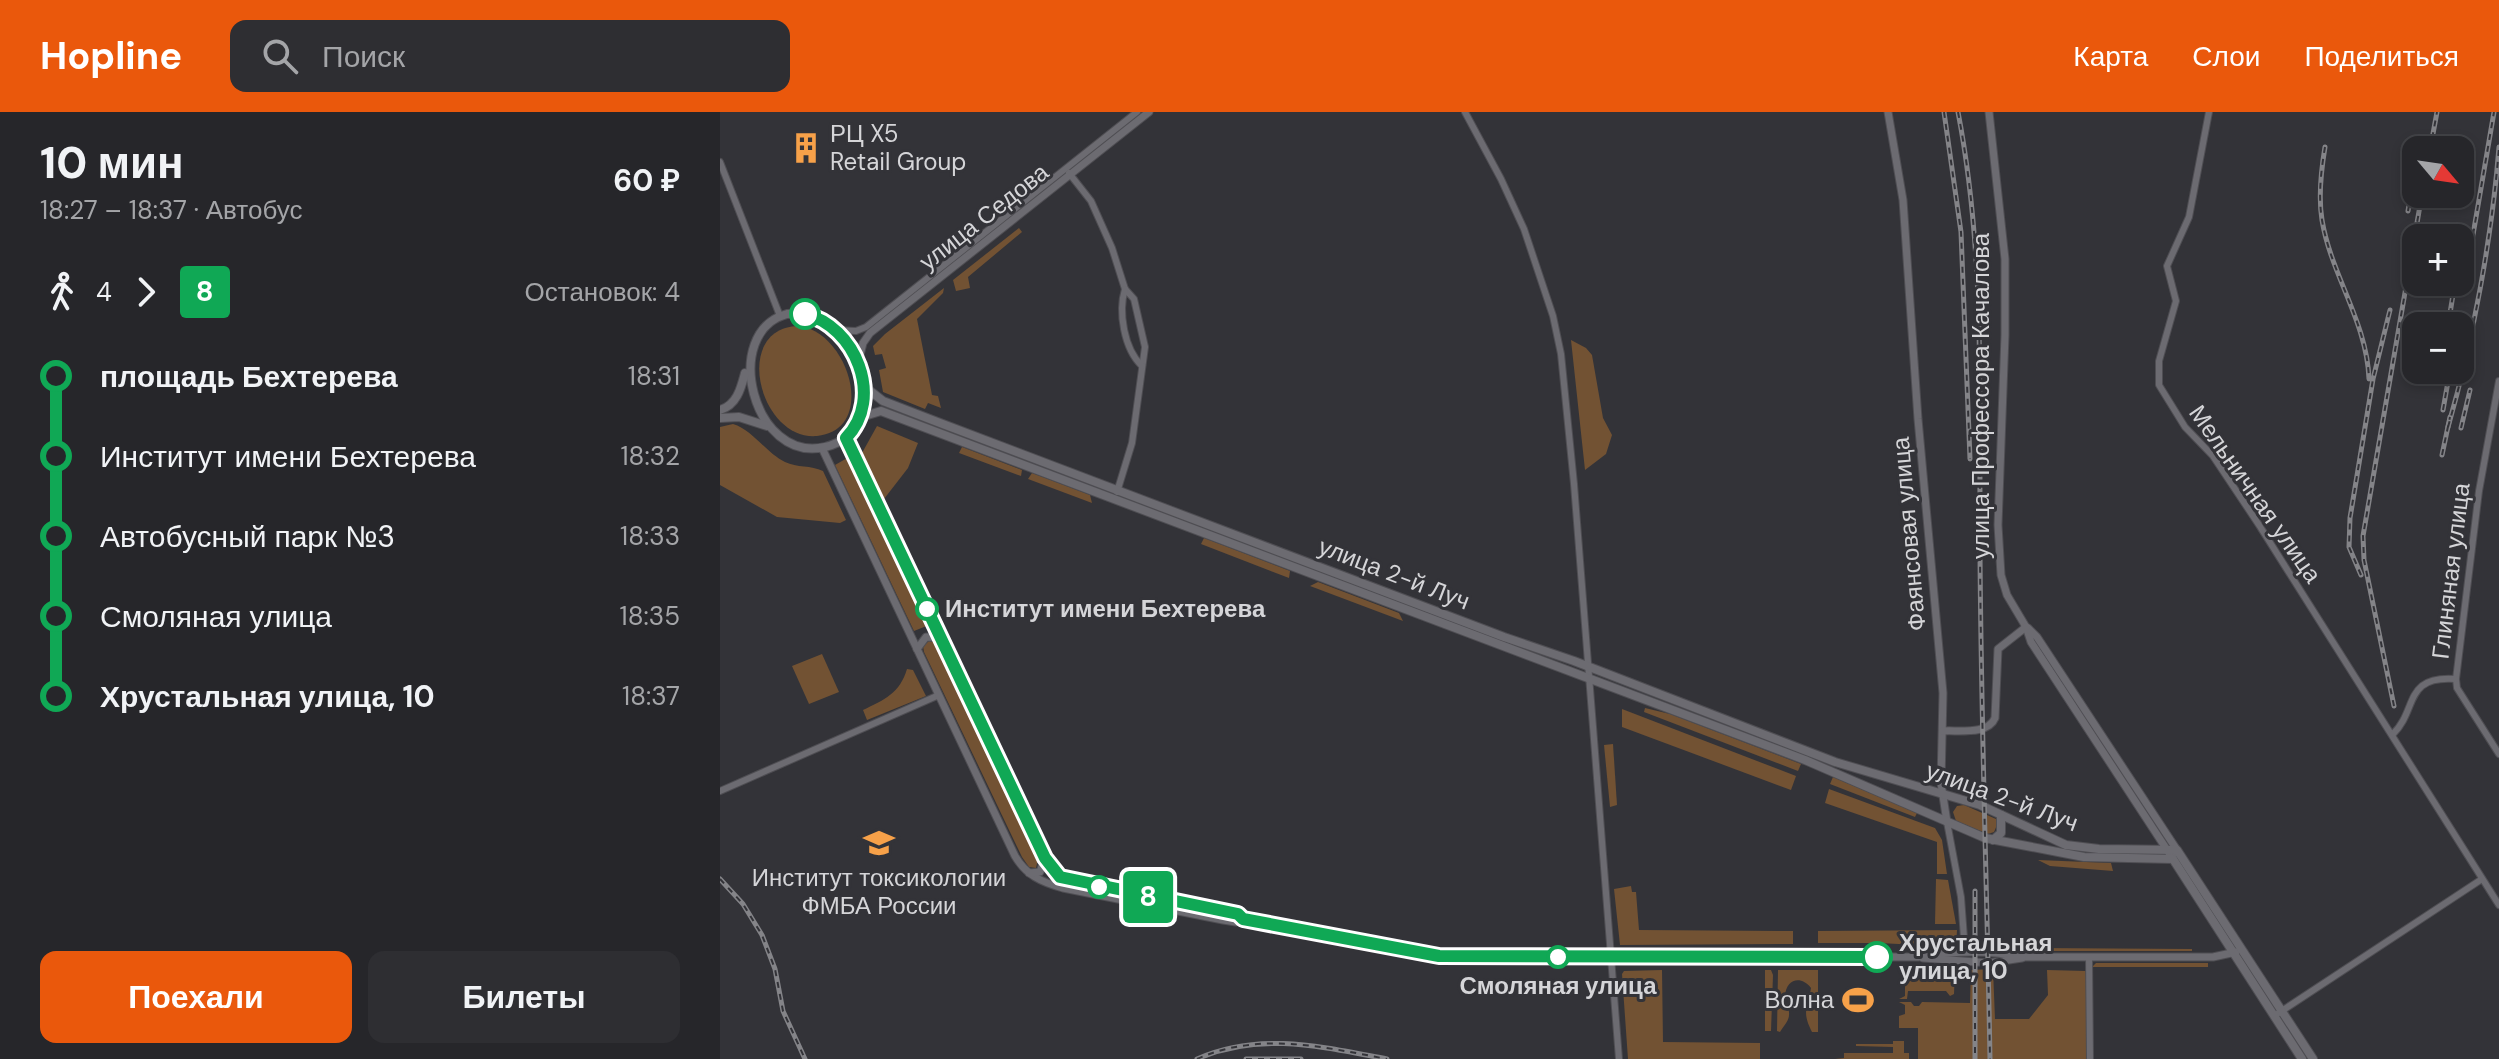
<!DOCTYPE html>
<html lang="ru">
<meta charset="utf-8">
<style>
body{margin:0;font-family:"DM Sans",sans-serif;background:#2e2e32;color:#f1f3f6;height:100vh;display:flex;flex-direction:column;font-size:30px;white-space:nowrap}
*{box-sizing:border-box;margin:0}
p{font-size:26px;color:#a4a5a8}
.icon{flex:none;width:44px;height:44px;fill:none;stroke:currentColor;stroke-width:2;stroke-linecap:round;stroke-linejoin:round}
.map{position:relative;flex:1;overflow:hidden}
.side{display:flex;flex-direction:column;background:#26262a;width:720px}
.side>*{flex:none}
.badge{padding:0 16px;border-radius:6px;font-size:28px;line-height:52px}
.needle{width:52px;rotate:119deg}
.tools{position:absolute;left:1682px;top:24px;display:grid;gap:16px}
.tools a{display:grid;place-items:center;width:72px;height:72px;border-radius:16px;background:#26262a;box-shadow:0 4px 12px #0003,0 0 0 2px #424347;font-size:40px}
.map>.badge{position:absolute;translate:-50% -50%;box-shadow:0 0 0 4px #fff}
.legs{display:flex;align-items:center;gap:12px;height:88px;padding:0 40px;font-size:26px}
.legs p{margin-inline-start:auto}
.overview{display:flex;align-items:center;justify-content:space-between;height:136px;padding:0 40px}
h1{font-size:44px;font-weight:800;line-height:60px}
.button{display:flex;gap:16px;margin-top:auto;padding:16px 40px}
.button a{flex:1;height:92px;border-radius:16px;background:#ea580c;color:#fff;font-size:32px;font-weight:800;line-height:92px;text-align:center}
.button a+a{background:#2e2e32;color:#f1f3f6}
ul{padding:0 40px;list-style:none}
li{display:flex;align-items:center;gap:28px;height:80px;font-size:30px}
li i{display:grid;place-items:center;width:12px;height:100%;margin:0 10px;background:currentColor}
li i::after{content:'';width:20px;height:20px;margin:-10px;border:6px solid;border-radius:50%;background:#26262a}
li p{margin-inline-start:auto}
li:first-child i{background:linear-gradient(#0000 50%,currentColor 0)}
li:last-child i{background:linear-gradient(currentColor 50%,#0000 0)}
header{display:flex;align-items:center;gap:48px;box-sizing:border-box;height:112px;padding:0 40px;background:#ea580c;color:#fff}
header strong{font-size:38px}
nav{display:flex;gap:44px;margin-inline-start:auto;font-size:28px}
.search{width:560px;height:72px;background:#2e2e32;display:flex;align-items:center;gap:20px;box-sizing:border-box;padding:0 28px;border-radius:16px;color:#a4a5a8;font-size:30px}
main{display:flex;flex:1;min-height:0}
.map>svg:first-child{display:block}
</style>
<header>
<strong>Hopline</strong>
<div class="search"><svg class="icon" aria-label="search" viewBox="0 0 24 24"><circle cx="10" cy="10" r="6"/><path d="M15 15l6 6"/></svg>Поиск</div>
<nav><a>Карта</a><a>Слои</a><a>Поделиться</a></nav>
</header>
<main>
<section class="side">
<div class="overview"><div><h1>10 мин</h1><p>18:27 – 18:37 · Автобус</p></div><b>60 ₽</b></div>
<div class="legs"><svg class="icon" aria-label="walk" viewBox="0 0 24 24"><circle cx="13" cy="4" r="2"/><path d="M13 8l-2 6 4 7M11 14l-3 7M7 12l3-4h3l4 4"/></svg>4<svg class="icon" aria-label="forward" viewBox="0 0 24 24"><path d="M9 5l7 7-7 7"/></svg><b class="badge" style="background:#10a855;color:#fff">8</b><p>Остановок: 4</p></div>
<ul>
<li><i style="color:#10a855"></i><b>площадь Бехтерева</b><p>18:31</p></li>
<li><i style="color:#10a855"></i><span>Институт имени Бехтерева</span><p>18:32</p></li>
<li><i style="color:#10a855"></i><span>Автобусный парк №3</span><p>18:33</p></li>
<li><i style="color:#10a855"></i><span>Смоляная улица</span><p>18:35</p></li>
<li><i style="color:#10a855"></i><b>Хрустальная улица, 10</b><p>18:37</p></li>
</ul>
<div class="button"><a>Поехали</a><a>Билеты</a></div>
</section>
<div class="map">
<svg width="1779" height="947" viewBox="0 0 1779 947">
<rect width="100%" height="100%" fill="#333338"/>
<g fill="#725233">
<polygon points="299,116 302,120 248,165 250,176 236,179 233,168"/>
<polygon points="224,176 223,181 197,207 212,283 218,284 221,296 208,291 205,297 163,280 159,258 166,256 162,242 155,243 153,234 165,222"/>
<path d="M79 214C129 220 158 318 97 324 39 329 11 215 79 214Z"/>
<polygon points="851,228 866,236 872,243 883,306 892,323 886,342 865,358"/>
<path d="M13 312C33 318 46 341 65 350 77 356 91 353 103 359L126 408 120 411 57 405 0 373V315Z"/>
<polygon points="157,314 198,331 188,356 164,387 142,341"/>
<polygon points="242,335 302,358 301,364 239,341"/>
<polygon points="129,345 209,513 194,519 115,353"/>
<polygon points="312,361 370,383 372,391 308,367"/>
<polygon points="484,426 570,459 569,466 481,432"/>
<polygon points="598,470 679,501 683,509 590,474"/>
<polygon points="210,528 218,531 319,743 316,756 309,755 302,745 204,540 203,534"/>
<polygon points="102,542 119,580 89,592 72,554"/>
<path d="M187 557 193 558 206 584 147 608 143 598C164 588 180 581 187 557Z"/>
<polygon points="925,596 950,602 1081,652 1078,659 924,600"/>
<polygon points="902,597 1076,664 1071,678 902,615"/>
<polygon points="893,632 897,693 890,695 884,633"/>
<polygon points="1113,665 1197,701 1195,705 1110,672"/>
<polygon points="1109,677 1215,716 1222,728 1227,762 1217,762 1217,730 1105,691"/>
<polygon points="1244,693 1276,707 1277,713 1274,720 1268,722 1236,709 1233,700 1237,694"/>
<polygon points="1318,748 1391,751 1393,759 1330,754"/>
<polygon points="1216,767 1228,768 1236,812 1215,812"/>
<polygon points="911,774 912,780 916,780 919,818 1073,819 1073,832 900,833 894,777"/>
<polygon points="1237,818 1236,835 1159,831 1098,831 1098,819"/>
<polygon points="910,836 1075,836 1078,839 910,839"/>
<polygon points="1306,836 1472,837 1472,839 1306,839"/>
<polygon points="1376,851 1488,851 1488,855 1372,855"/>
<polygon points="1185,857 1235,857 1234,882 1230,884 1226,879 1188,879 1187,887 1179,887 1185,884"/>
<polygon points="1273,857 1275,907 1309,907 1328,883 1327,858 1366,859 1366,947 1198,947 1198,916 1179,916 1179,904 1185,902 1185,893 1179,890 1191,890 1194,894 1199,894 1202,890 1250,891 1251,858"/>
<polygon points="942,858 943,930 1040,931 1040,947 908,947 902,862 904,859"/>
<polygon points="1045,858 1051,858 1053,863 1051,919 1045,919"/>
<path d="M1058 858H1098V920H1092C1081 898 1088 897 1091 876 1081 863 1066 867 1065 884 1064 892 1070 895 1069 903 1069 909 1063 915 1060 920L1057 919Z"/>
<polygon points="1173,929 1184,929 1184,941 1189,941 1189,947 1115,947 1124,946 1124,941 1173,941 1173,935 1136,934 1136,932 1173,932"/>
</g>
<g fill="none" stroke-linecap="round" stroke-linejoin="round">
<defs>
<g id="minor">
<polyline points="745,0 781,67 804,117 833,204 841,242 854,372 899,947"/>
<polyline points="1489,0 1469,105 1447,154 1456,189 1439,249 1439,273 1465,315 1493,344 1539,413 1779,793"/>
<polyline points="0,50 60,204"/>
<polyline points="349,61 371,89 392,136 405,177 414,187 425,235 412,331 397,380"/>
<path d="M405 177C398 200 404 237 422 254"/>
<polyline points="116,218 136,219 146,215 417,0"/>
<polyline points="1779,269 1759,379 1736,567 1737,576 1779,642"/>
<path d="M1673 622C1698 598 1683 563 1736 567"/>
<polyline points="0,679 219,583"/>
<polyline points="1227,710 1241,785 1245,840"/>
<polyline points="1369,845 1370,947"/>
<polyline points="1554,904 1762,767"/>
</g>
<g id="tertiary">
<polyline points="1168,0 1183,88 1198,307 1223,581 1221,671 1227,710"/>
<polyline points="1269,0 1285,147 1285,223 1278,413 1281,463 1287,483 1306,515 1311,530 1453,747"/>
<polyline points="138,251 143,231 150,221 429,0"/>
<path d="M126 326 325 746 332 757 342 767 518 802 523 807 689 840 719 844 1198 845C1232 839 1270 838 1304 845H1493L1516 840"/>
<path d="M102 336 295 744C306 763 321 770 343 776L503 808 516 810 523 807"/>
<polyline points="1308,516 1317,525 1457,738 1456,741"/>
<polyline points="197,537 206,525 221,526"/>
<path d="M1223 619C1239 618 1268 623 1275 606L1278 537 1306 515"/>
<polyline points="309,761 320,760 325,746"/>
<polyline points="1203,846 1269,851 1302,846"/>
</g>
<g id="secondary">
<path d="M67 202C138 192 179 318 105 335 33 352 0 220 67 202Z"/>
<polyline points="145,275 163,289 220,311 784,525 854,549 1115,650 1260,693 1346,733 1379,737 1457,738 1593,947"/>
<path d="M0 298C17 293 21 276 25 261"/>
<polyline points="141,305 161,299 1085,648 1265,726 1364,745 1453,747 1582,947"/>
<polyline points="0,306 19,305 47,314"/>
<polyline points="1273,728 1281,721 1281,703"/>
</g>
</defs>
<use href="#minor" stroke="#4f4e53" stroke-width="8"/>
<use href="#tertiary" stroke="#4f4e53" stroke-width="9"/>
<use href="#secondary" stroke="#4f4e53" stroke-width="10"/>
<use href="#minor" stroke="#6c6b71" stroke-width="6"/>
<use href="#tertiary" stroke="#6c6b71" stroke-width="7"/>
<use href="#secondary" stroke="#6c6b71" stroke-width="8"/>
<defs>
<g id="rail">
<polyline points="1224,0 1241,120 1250,347"/>
<path d="M1238 0C1266 145 1259 293 1260 440 1261 609 1267 778 1270 947"/>
<path d="M1605 35C1601 59 1598 84 1602 108 1611 163 1647 210 1649 267"/>
<polyline points="1710,38 1717,0"/>
<polyline points="1688,99 1696,52"/>
<polyline points="1747,158 1774,0"/>
<polyline points="1728,214 1735,170"/>
<polyline points="1723,298 1730,258"/>
<path d="M1728 315C1753 228 1772 125 1779 35"/>
<polyline points="1741,316 1750,278"/>
<polyline points="1722,343 1730,305"/>
<polyline points="1641,463 1629,435 1630,406 1653,267 1670,198"/>
<polyline points="1674,594 1644,448 1643,424 1702,82"/>
<polyline points="0,767 23,792 42,823 55,857 63,899 85,947"/>
<polyline points="1255,779 1255,947"/>
<path d="M477 947C540 919 603 935 667 947"/>
<polyline points="526,947 581,947"/>
</g>
</defs>
<use href="#rail" stroke="#848488" stroke-width="5"/>
<use href="#rail" stroke="#333338" stroke-width="2" stroke-dasharray="6" stroke-linecap="butt"/>
</g>
<g fill="none" stroke-linecap="round" stroke-linejoin="round">
<defs>
<path id="line-1" d="M85 202C135 214 165 286 126 326L325 746 340 765 518 802 523 807 719 844 1157 845"/>
</defs>
<use href="#line-1" stroke="#fff" stroke-width="18"/>
<use href="#line-1" stroke="#10a855" stroke-width="12"/>
</g>
<defs>
<symbol id="building-bare" viewBox="-9 -9 18 18"><path d="M-4-6H4V6H1V3H-1V6H-4ZM-2.5-4.3h1.7v1.8h-1.7ZM.8-4.3h1.7v1.8H.8ZM-2.5-1h1.7V.8h-1.7ZM.8-1h1.7V.8H.8Z" fill="#f7a149" stroke="#333338" stroke-width="2.5" paint-order="stroke"/></symbol>
<symbol id="university-bare" viewBox="-9 -9 18 18"><path d="M0-5L7-2L0 1L-7-2ZM-4 1L0 2.5L4 1V4Q0 6-4 4Z" fill="#f7a149" stroke="#333338" stroke-width="2.5" paint-order="stroke"/></symbol>
<symbol id="stadium-bare" viewBox="-9 -9 18 18"><path d="M0-5a6.5 5 0 1 0 0 10a6.5 5 0 1 0 0-10ZM-3.5-1.8h7v3.6h-7Z" fill="#f7a149" stroke="#333338" stroke-width="2.5" paint-order="stroke"/></symbol>
</defs>
<g fill-rule="evenodd">
<use href="#building-bare" x="64" y="14" width="44" height="44"/>
<use href="#university-bare" x="137" y="709" width="44" height="44"/>
<use href="#stadium-bare" x="1116" y="866" width="44" height="44"/>
</g>
<g fill="#fff" stroke="#10a855" stroke-width="4">
<circle cx="85" cy="202" r="14"/>
<circle cx="207" cy="497" r="10"/>
<circle cx="379" cy="775" r="10"/>
<circle cx="838" cy="845" r="10"/>
<circle cx="1157" cy="845" r="14"/>
</g>
<g text-anchor="middle" stroke-width="6" stroke-linejoin="round" paint-order="stroke">
<g font-size="24" fill="#d5d5d8" stroke="#333338" text-anchor="start">
<text x="110" y="30">РЦ X5<tspan x="110" dy="28">Retail Group</tspan></text>
<text x="159" y="774" text-anchor="middle">Институт токсикологии<tspan x="159" dy="28">ФМБА России</tspan></text>
<text x="1114" y="896" text-anchor="end">Волна</text>
</g>
<g font-size="24" fill="#d5d5d8" stroke="#333338">
<text transform="translate(264 105) rotate(-38)" y="8">улица Седова</text>
<text transform="translate(1261 284) rotate(-90)" y="8">улица Профессора Качалова</text>
<text transform="translate(1535 382) rotate(55)" y="8">Мельничная улица</text>
<text transform="translate(1189 422) rotate(-95)" y="8">Фаянсовая улица</text>
<text transform="translate(1731 459) rotate(-83)" y="8">Глиняная улица</text>
<text transform="translate(674 462) rotate(21)" y="8">улица 2-й Луч</text>
<text transform="translate(1282 685) rotate(20)" y="8">улица 2-й Луч</text>
</g>
<g font-size="24" font-weight="bold" fill="#d5d5d8" stroke="#333338" text-anchor="start">
<text x="225" y="505">Институт имени Бехтерева</text>
<text x="1179" y="839">Хрустальная<tspan x="1179" dy="28">улица, 10</tspan></text>
<text x="838" y="882" text-anchor="middle">Смоляная улица</text>
</g>
</g>
</svg>
<div class="tools">
<a><svg class="needle" viewBox="-14 -14 28 28"><path d="M0-13l5 13h-10z" fill="#e53935"/><path d="M0 13l5-13h-10z" fill="#a4a5a8"/></svg></a>
<a>+</a>
<a>−</a>
</div>
<b class="badge" style="left:428px;top:785px;background:#10a855;color:#fff">8</b>
</div>
</main>
